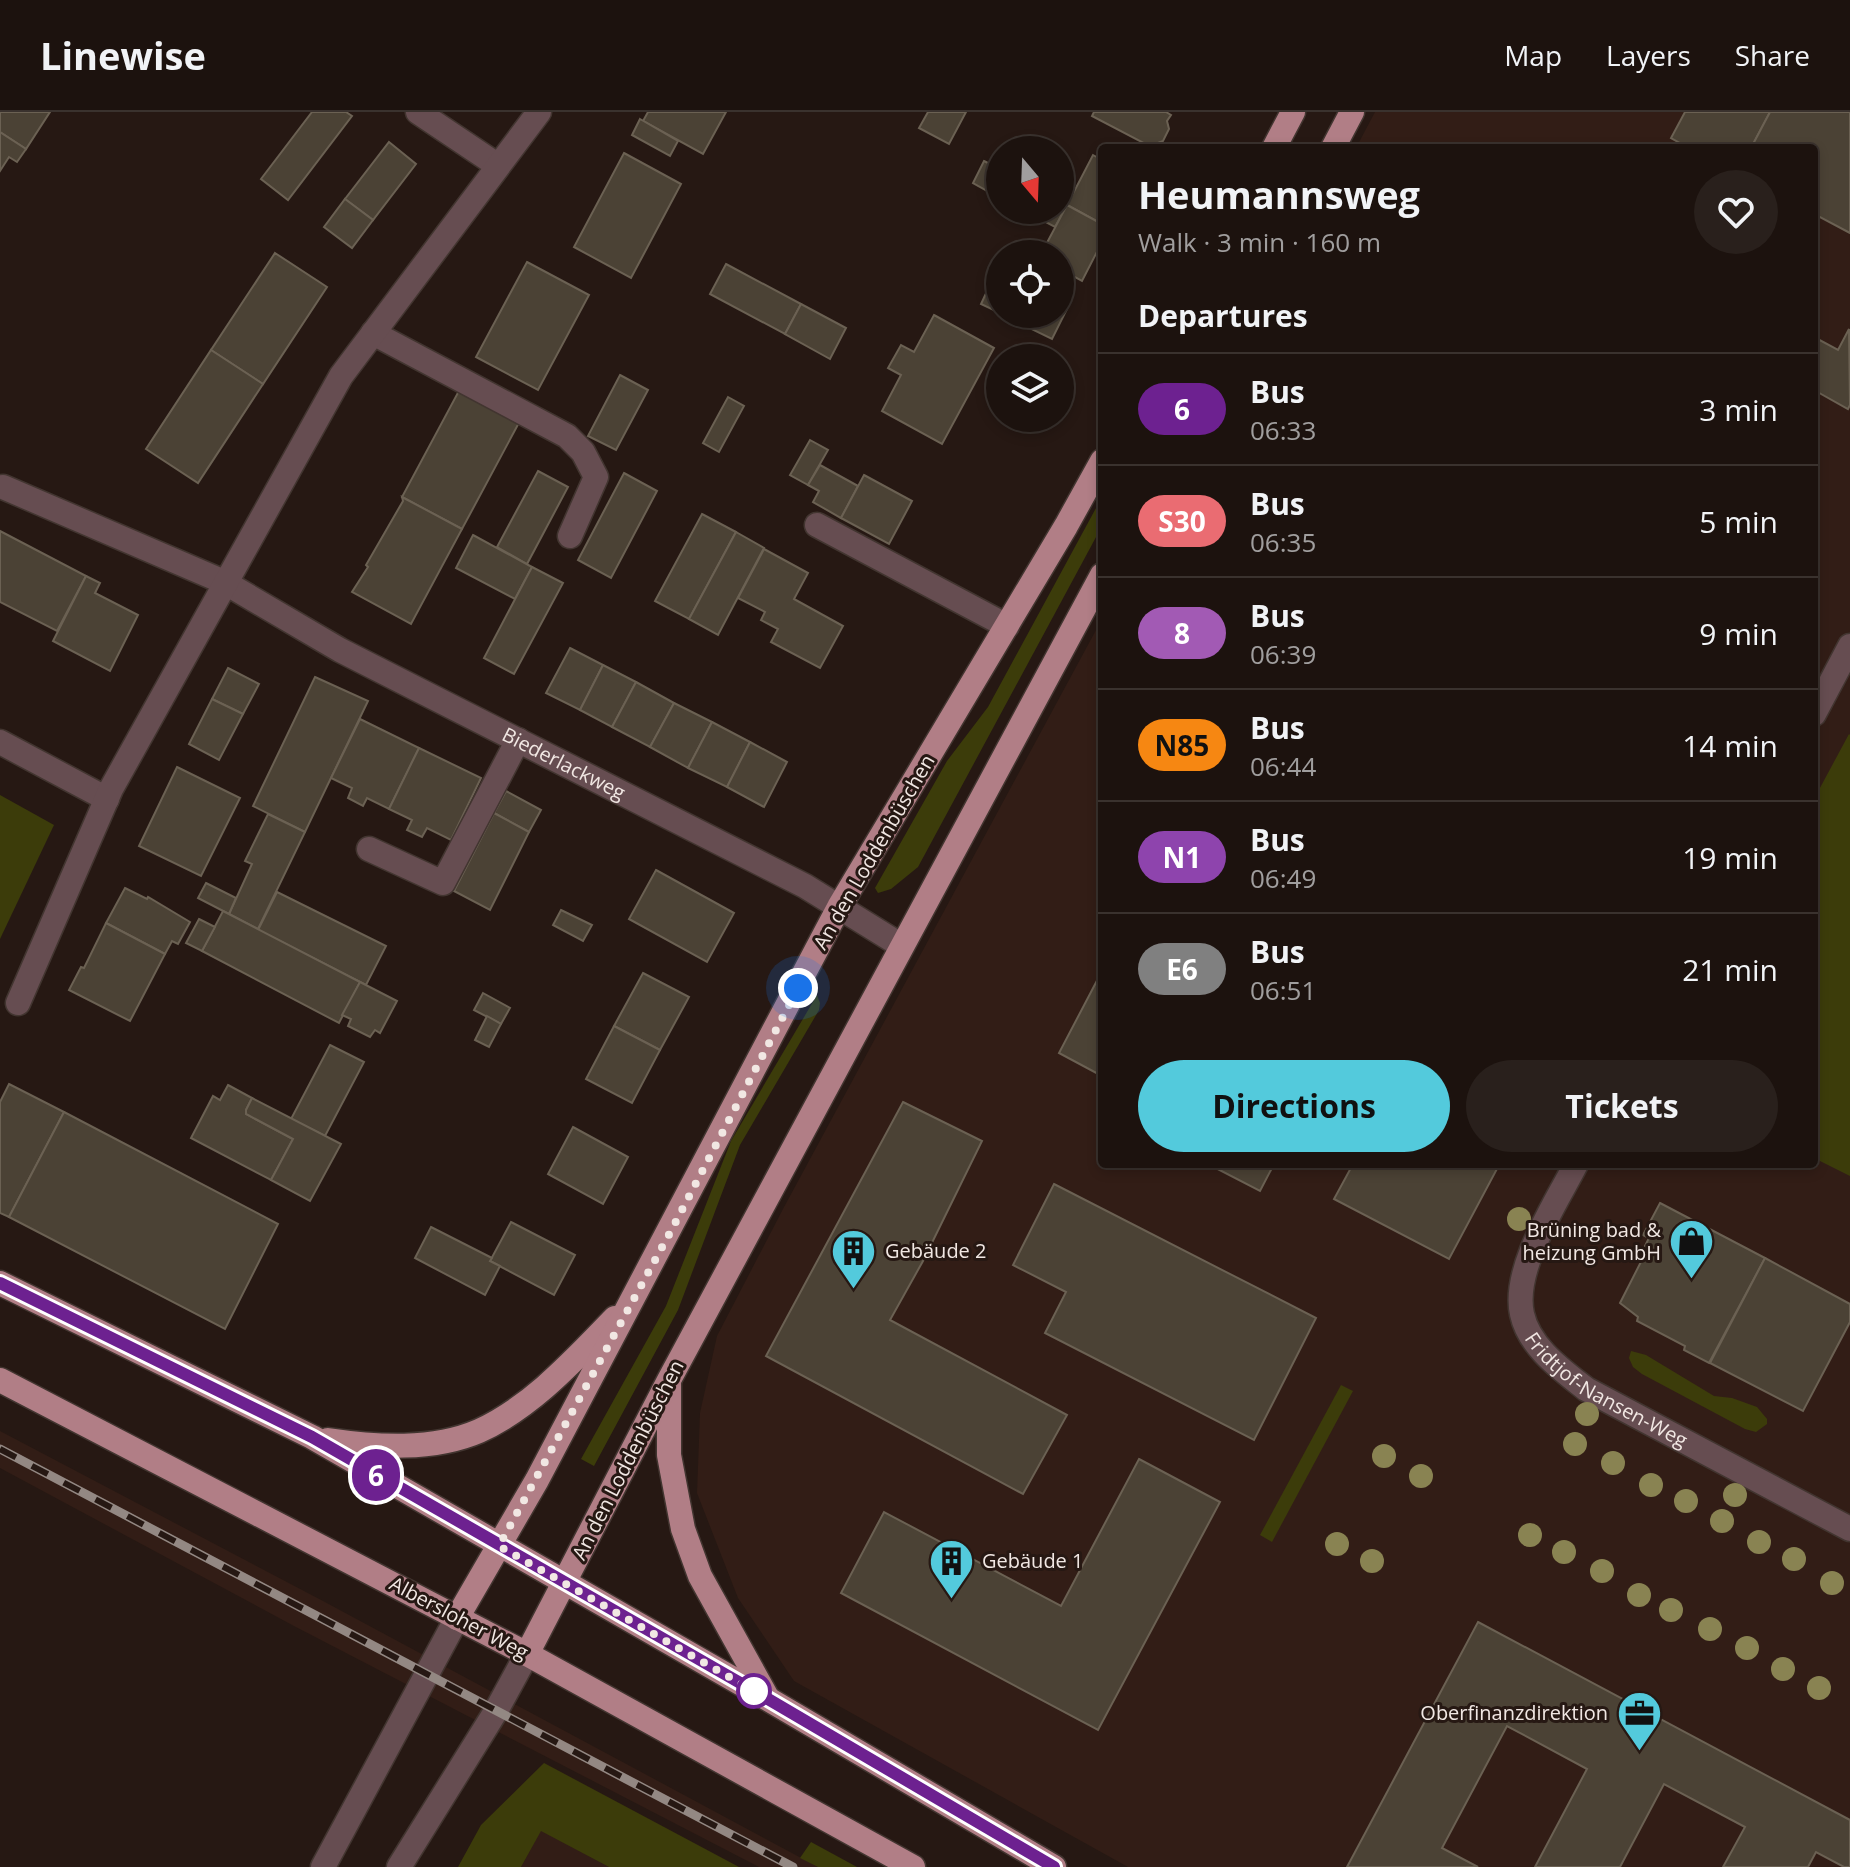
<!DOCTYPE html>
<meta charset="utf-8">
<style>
body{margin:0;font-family:"Open Sans",sans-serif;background:#29201c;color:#f1f3f6;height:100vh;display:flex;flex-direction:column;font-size:30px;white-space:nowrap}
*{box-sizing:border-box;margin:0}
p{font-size:26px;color:#a09e9e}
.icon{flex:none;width:44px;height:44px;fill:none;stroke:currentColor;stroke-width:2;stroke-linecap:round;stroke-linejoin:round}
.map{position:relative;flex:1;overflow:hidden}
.drawer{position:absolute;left:1098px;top:32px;width:720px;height:1024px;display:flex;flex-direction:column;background:#1c120e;border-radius:8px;box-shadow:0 4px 12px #0003,0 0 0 2px #3a322e}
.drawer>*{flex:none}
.badge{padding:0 16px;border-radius:26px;font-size:28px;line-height:52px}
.needle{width:52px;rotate:161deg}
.controls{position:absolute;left:986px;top:24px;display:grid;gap:16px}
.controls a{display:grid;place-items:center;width:88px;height:88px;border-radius:50%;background:#1c120e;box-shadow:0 4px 12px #0003,0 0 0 2px #3a322e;font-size:40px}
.you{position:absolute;width:40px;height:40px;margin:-20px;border:6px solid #fff;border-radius:50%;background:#1a73e8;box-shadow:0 0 0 12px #1a73e833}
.map>.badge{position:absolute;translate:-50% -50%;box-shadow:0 0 0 4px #fff}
h2{padding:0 40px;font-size:30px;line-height:72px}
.round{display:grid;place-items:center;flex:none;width:84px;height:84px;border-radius:42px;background:#29201c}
.overview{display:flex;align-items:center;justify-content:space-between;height:136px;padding:0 40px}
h1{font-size:38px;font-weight:700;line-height:60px}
.button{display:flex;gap:16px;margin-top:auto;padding:16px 40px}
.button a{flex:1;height:92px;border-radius:48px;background:#53cadc;color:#111;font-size:32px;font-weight:700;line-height:92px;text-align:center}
.button a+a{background:#29201c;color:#f1f3f6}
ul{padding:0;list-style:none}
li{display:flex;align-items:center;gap:24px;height:112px;padding:0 40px;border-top:2px solid #3a322e}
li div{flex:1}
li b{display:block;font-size:30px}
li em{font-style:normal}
li .badge{min-width:88px;font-weight:700;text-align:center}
header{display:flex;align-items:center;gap:48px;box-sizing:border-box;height:112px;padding:0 40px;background:#1c120e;border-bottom:2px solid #3a322e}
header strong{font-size:38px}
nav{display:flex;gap:44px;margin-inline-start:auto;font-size:28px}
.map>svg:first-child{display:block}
</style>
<header>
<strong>Linewise</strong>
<nav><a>Map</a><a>Layers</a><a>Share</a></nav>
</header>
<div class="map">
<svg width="1850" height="1755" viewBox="0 0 1850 1755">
<rect width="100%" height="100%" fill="#261813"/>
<g fill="#321d16">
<polygon points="1375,0 1850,0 1850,1755 1128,1755 794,1569 738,1486 697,1381 700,1301 717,1224 783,1097 1102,507 1102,1052 1814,1052 1814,36 1356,36"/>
<polygon points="0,1319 323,1489 818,1755 759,1755 294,1514 0,1356"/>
<polygon points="541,1718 609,1755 521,1755"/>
</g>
<g fill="#3c3c0a">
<polygon points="1102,385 1102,414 918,755 891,777 878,781 875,776 947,649 988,595"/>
<polygon points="1849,622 1850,623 1850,1064 1814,1046 1814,687"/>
<polygon points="0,683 54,713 0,827"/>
<polygon points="817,883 820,891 819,898 740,1033 678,1198 594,1354 581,1347 666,1194 731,1029"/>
<polygon points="1631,1239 1646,1243 1714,1284 1732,1286 1757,1295 1767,1307 1767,1312 1756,1320 1745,1317 1642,1262 1633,1255 1629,1246"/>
<polygon points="1341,1273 1353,1279 1272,1430 1260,1423"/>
<polygon points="544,1651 739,1755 609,1755 541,1719 521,1755 458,1755 481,1713"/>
<polygon points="811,1730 857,1755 818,1755 800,1746"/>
</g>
<g fill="#4b4235" stroke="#6b6153" stroke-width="2">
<polygon points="0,0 50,0 26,37 0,20"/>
<polygon points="312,0 346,0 352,4 288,88 261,67"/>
<polygon points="648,0 726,0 703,42 643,9"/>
<polygon points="928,0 966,0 949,32 919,16"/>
<polygon points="1166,0 1171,3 1167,9 1169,17 1163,29 1155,32 1153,36 1092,4 1094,0"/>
<polygon points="1685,0 1770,0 1751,36 1689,36 1671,26"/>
<polygon points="1770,0 1850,0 1850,121 1814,102 1814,36 1751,36"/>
<polygon points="640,7 678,29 670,44 632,23"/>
<polygon points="0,20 26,37 17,50 9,45 0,59"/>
<polygon points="389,30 416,52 373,108 345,87"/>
<polygon points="624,41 681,72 631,166 574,135"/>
<polygon points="1093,43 1102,48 1102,112 1067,93"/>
<polygon points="984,49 1000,57 1000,86 973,71"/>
<polygon points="345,87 373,108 352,136 324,115"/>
<polygon points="1060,89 1067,93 1055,115 1023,98 1060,98"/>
<polygon points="1067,93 1102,112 1102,130 1082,169 1060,157 1060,142 1041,142"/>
<polygon points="275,141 327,175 263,272 211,238"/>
<polygon points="527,150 589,183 538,278 476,245"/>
<polygon points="726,152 801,192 785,222 710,182"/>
<polygon points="995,162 1000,164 1000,201 981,192"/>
<polygon points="801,192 846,216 830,247 785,222"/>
<polygon points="1060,193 1067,197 1052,227 1001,202 1060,202"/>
<polygon points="934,203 994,236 942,332 882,299 901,263 888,256 901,233 914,240"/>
<polygon points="1849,217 1850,293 1848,297 1814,278 1814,225 1838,238"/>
<polygon points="211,238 263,272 198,371 146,337"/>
<polygon points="620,263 648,278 616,338 588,324"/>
<polygon points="461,275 521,307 462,417 402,385"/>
<polygon points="728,285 744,294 719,340 703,331"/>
<polygon points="810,328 828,338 808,373 790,363"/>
<polygon points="820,353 858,374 841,406 813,390 819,379 808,373"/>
<polygon points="538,359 568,375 527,452 497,435"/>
<polygon points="624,361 657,379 611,466 578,448"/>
<polygon points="864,363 912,389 889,432 841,406"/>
<polygon points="402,385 462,417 411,512 352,480 368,455 366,453 403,389"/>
<polygon points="702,402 736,420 689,507 655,489"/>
<polygon points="0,419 86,464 57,519 0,490"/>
<polygon points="736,420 764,436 718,523 689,507"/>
<polygon points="473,423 532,455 515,487 456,456"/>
<polygon points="764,437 808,461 794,487 843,514 820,556 771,530 778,517 761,508 765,500 738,486"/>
<polygon points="532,455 563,471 514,562 484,546"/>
<polygon points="86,464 100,471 95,481 138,503 110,559 53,529"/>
<polygon points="570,536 603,553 580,598 546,581"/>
<polygon points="603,553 636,570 612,615 580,598"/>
<polygon points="228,556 259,572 243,602 212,587"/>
<polygon points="315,565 368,589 305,720 253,694"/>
<polygon points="636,570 674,591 650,635 612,615"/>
<polygon points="212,587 243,602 219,648 189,632"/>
<polygon points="674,591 712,610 688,656 650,635"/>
<polygon points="360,607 419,636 389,697 367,686 363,694 348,686 352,676 331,666"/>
<polygon points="712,610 750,630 727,675 688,656"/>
<polygon points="750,630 787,650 764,695 727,675"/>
<polygon points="419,636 481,666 451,728 427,716 422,725 407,718 412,708 389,697"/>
<polygon points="177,655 240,686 201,764 139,734"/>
<polygon points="506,679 541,698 529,720 494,701"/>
<polygon points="494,701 529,720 490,798 454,779"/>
<polygon points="268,702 305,720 258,817 229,802 252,752 245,749"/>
<polygon points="656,758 734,801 707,850 629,807"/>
<polygon points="206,771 236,786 229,802 198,786"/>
<polygon points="125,776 147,787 148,785 190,810 178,832 172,829 165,842 106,811"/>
<polygon points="277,780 386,834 366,873 258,818"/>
<polygon points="561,798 592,813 583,829 553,813"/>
<polygon points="223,799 360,870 339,911 202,839"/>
<polygon points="199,807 215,815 202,839 186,831"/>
<polygon points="106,811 165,842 130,909 69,878 81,855 84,856"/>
<polygon points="1102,859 1102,964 1059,941"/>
<polygon points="643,861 689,885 660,938 614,914"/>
<polygon points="360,870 397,889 380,921 375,918 370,925 348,914 351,907 342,903"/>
<polygon points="483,881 510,896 501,912 474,898"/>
<polygon points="487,904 501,912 489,935 475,928"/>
<polygon points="614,914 660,938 632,991 586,967"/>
<polygon points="330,933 364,950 325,1024 291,1007"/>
<polygon points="9,972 64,1000 9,1105 0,1101 0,990"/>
<polygon points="228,973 252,986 246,998 246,1002 293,1027 271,1068 191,1026 213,984 220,988"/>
<polygon points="252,986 341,1032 310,1089 271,1068 293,1027 246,1002 246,998"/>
<polygon points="903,990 982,1029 923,1149 890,1208 1067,1303 1023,1382 766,1244"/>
<polygon points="64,1000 278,1112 225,1217 9,1105"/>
<polygon points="573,1015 628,1045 603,1092 548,1062"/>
<polygon points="1208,1052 1274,1052 1260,1079"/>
<polygon points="1348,1052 1492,1052 1498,1055 1449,1147 1334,1087 1352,1054"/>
<polygon points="1054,1072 1316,1206 1254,1328 1045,1221 1066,1180 1013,1153"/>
<polygon points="1660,1091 1765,1146 1709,1251 1684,1238 1685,1234 1637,1209 1638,1205 1620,1191 1648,1136 1645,1134 1649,1126 1643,1123"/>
<polygon points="511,1110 575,1143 554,1183 490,1149"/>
<polygon points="431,1115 492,1146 490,1149 500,1154 485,1183 415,1146"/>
<polygon points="1765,1146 1850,1192 1850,1210 1803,1299 1710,1251"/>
<polygon points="1139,1347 1220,1390 1098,1618 841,1481 884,1400 1061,1494"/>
<polygon points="1478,1510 1850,1708 1850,1755 1844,1755 1816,1740 1808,1755 1723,1755 1745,1715 1664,1672 1620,1755 1535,1755 1587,1657 1507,1614 1442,1736 1478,1755 1347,1755"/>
</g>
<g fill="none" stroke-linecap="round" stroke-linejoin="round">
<defs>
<g id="minor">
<polyline points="418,0 497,53"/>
<polyline points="373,221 567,324 583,340 596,365 570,424"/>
<path id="s1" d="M3 375 224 470 340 538 805 774 902 834"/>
<polyline points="817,413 1007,514"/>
<polyline points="1814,602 1850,534"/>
<polyline points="0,630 107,687"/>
<polyline points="369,737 443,771 518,628"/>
<polyline points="18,891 111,677 341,264 539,0"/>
<path id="s2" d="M1576 1052C1556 1091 1512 1157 1522 1202 1529 1235 1562 1258 1586 1277L1850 1417"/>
<polyline points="323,1755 457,1506"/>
<polyline points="399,1755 496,1599 527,1542"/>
</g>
<g id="major">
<polyline points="1274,36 1293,0"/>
<polyline points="1333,36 1352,0"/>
<polyline points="0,1171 312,1325 768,1587 1054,1755"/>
<polyline points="0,1268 527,1542 913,1755"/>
<polyline points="669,1272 669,1343 683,1417 700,1464 767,1585"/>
<path d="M328 1328C376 1335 433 1339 479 1319 532 1295 575 1247 615 1206"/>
<polyline points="457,1506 537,1368 839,795 1066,414 1102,349"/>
<polyline points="527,1542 669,1268 1102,463"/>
</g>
</defs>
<use href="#minor" stroke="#423530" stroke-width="27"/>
<use href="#major" stroke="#423530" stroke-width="27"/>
<use href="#minor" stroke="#664d51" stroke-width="24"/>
<use href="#major" stroke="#b17e86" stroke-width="24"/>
<defs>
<polyline id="rail" points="0,1337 793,1755"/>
</defs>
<use href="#rail" stroke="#938883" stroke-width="9"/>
<use href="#rail" stroke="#261813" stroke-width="6" stroke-dasharray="18" stroke-linecap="butt"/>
</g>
<g fill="#898352">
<circle cx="1519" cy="1107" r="12"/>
<circle cx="1587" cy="1302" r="12"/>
<circle cx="1575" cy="1332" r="12"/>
<circle cx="1384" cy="1344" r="12"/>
<circle cx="1613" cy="1351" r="12"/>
<circle cx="1421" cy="1364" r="12"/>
<circle cx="1651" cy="1373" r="12"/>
<circle cx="1735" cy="1383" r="12"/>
<circle cx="1686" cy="1389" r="12"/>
<circle cx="1722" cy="1409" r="12"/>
<circle cx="1530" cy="1423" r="12"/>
<circle cx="1759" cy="1430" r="12"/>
<circle cx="1337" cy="1432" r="12"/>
<circle cx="1564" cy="1440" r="12"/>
<circle cx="1794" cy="1447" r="12"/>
<circle cx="1372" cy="1449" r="12"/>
<circle cx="1602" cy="1459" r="12"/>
<circle cx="1832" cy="1471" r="12"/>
<circle cx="1639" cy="1483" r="12"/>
<circle cx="1671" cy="1498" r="12"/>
<circle cx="1710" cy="1517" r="12"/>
<circle cx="1747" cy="1536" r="12"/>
<circle cx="1783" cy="1557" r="12"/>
<circle cx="1819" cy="1576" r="12"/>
</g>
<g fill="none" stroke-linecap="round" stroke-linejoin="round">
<defs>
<polyline id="line" points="0,1171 312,1325 768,1587 1054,1755"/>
</defs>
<use href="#line" stroke="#fff" stroke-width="18"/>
<use href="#line" stroke="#6d2190" stroke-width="12"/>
<polyline stroke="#f1e7e3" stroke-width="8" stroke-dasharray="0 14.4" points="754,1579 499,1434 672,1117 798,876"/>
</g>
<defs>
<symbol id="shop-pin" viewBox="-11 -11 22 30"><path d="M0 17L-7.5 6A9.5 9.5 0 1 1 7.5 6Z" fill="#53cadc" stroke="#261813"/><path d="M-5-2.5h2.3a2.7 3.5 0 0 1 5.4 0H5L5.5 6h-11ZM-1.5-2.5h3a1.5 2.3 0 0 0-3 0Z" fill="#111"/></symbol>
<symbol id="building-pin" viewBox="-11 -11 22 30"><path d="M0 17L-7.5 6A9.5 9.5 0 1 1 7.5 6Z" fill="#53cadc" stroke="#261813"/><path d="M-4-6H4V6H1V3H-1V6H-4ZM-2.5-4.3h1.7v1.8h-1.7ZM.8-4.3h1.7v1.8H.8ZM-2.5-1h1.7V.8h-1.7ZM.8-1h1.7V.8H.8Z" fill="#111"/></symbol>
<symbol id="office-pin" viewBox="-11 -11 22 30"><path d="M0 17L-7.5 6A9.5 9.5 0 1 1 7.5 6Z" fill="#53cadc" stroke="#261813"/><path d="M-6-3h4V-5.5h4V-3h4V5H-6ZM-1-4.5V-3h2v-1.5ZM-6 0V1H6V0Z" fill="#111"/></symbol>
</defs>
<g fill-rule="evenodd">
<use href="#shop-pin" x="1666" y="1104" width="51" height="69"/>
<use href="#building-pin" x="828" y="1114" width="51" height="69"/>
<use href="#building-pin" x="926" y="1424" width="51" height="69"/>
<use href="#office-pin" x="1614" y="1576" width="51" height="69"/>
</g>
<circle fill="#fff" stroke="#6d2190" stroke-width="4" cx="754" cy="1579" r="16"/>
<g text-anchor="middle" stroke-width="6" stroke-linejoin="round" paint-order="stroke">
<g font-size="20" fill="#f1e7e3" stroke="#261813">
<text dy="7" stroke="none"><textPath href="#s1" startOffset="626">Biederlackweg</textPath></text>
<text transform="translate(874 740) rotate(-60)" y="7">An den Loddenbüschen</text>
<text dy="7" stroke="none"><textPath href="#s2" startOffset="280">Fridtjof-Nansen-Weg</textPath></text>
<text transform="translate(628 1348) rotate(-63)" y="7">An den Loddenbüschen</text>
<text transform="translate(459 1506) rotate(28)" y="7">Albersloher Weg</text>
</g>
<g font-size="20" fill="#f1e7e3" stroke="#261813" text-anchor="end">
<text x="1661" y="1125">Brüning bad &amp;<tspan x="1661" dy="23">heizung GmbH</tspan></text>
<text x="885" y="1146" text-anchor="start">Gebäude 2</text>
<text x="982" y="1456" text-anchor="start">Gebäude 1</text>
<text x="1608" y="1608">Oberfinanzdirektion</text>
</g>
</g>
</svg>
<div class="controls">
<a><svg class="needle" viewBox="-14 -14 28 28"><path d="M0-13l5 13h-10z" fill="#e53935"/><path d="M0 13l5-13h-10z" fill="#a09e9e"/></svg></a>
<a><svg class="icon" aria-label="locate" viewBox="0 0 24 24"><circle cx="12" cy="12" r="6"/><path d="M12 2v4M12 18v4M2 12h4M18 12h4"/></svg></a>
<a><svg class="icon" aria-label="layers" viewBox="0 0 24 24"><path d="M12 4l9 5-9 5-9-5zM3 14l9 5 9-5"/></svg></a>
</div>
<div class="you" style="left:798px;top:876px"></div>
<b class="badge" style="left:376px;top:1363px;background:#6d2190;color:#fff">6</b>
<section class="drawer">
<div class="overview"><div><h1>Heumannsweg</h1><p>Walk · 3 min · 160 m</p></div><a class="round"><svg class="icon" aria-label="heart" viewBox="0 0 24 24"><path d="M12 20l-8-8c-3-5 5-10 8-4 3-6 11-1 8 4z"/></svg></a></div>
<h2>Departures</h2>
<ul>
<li><span class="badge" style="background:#6d2190;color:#fff">6</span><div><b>Bus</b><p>06:33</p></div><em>3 min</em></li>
<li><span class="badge" style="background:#ea6c72;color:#fff">S30</span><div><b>Bus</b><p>06:35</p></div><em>5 min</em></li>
<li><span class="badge" style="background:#a25ab4;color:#fff">8</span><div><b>Bus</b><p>06:39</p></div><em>9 min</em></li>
<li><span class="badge" style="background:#f68712;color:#111">N85</span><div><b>Bus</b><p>06:44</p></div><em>14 min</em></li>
<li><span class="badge" style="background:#8e44ad;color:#fff">N1</span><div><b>Bus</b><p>06:49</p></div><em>19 min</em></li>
<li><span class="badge" style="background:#808080;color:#fff">E6</span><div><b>Bus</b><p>06:51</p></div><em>21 min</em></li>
</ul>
<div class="button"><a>Directions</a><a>Tickets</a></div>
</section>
</div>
